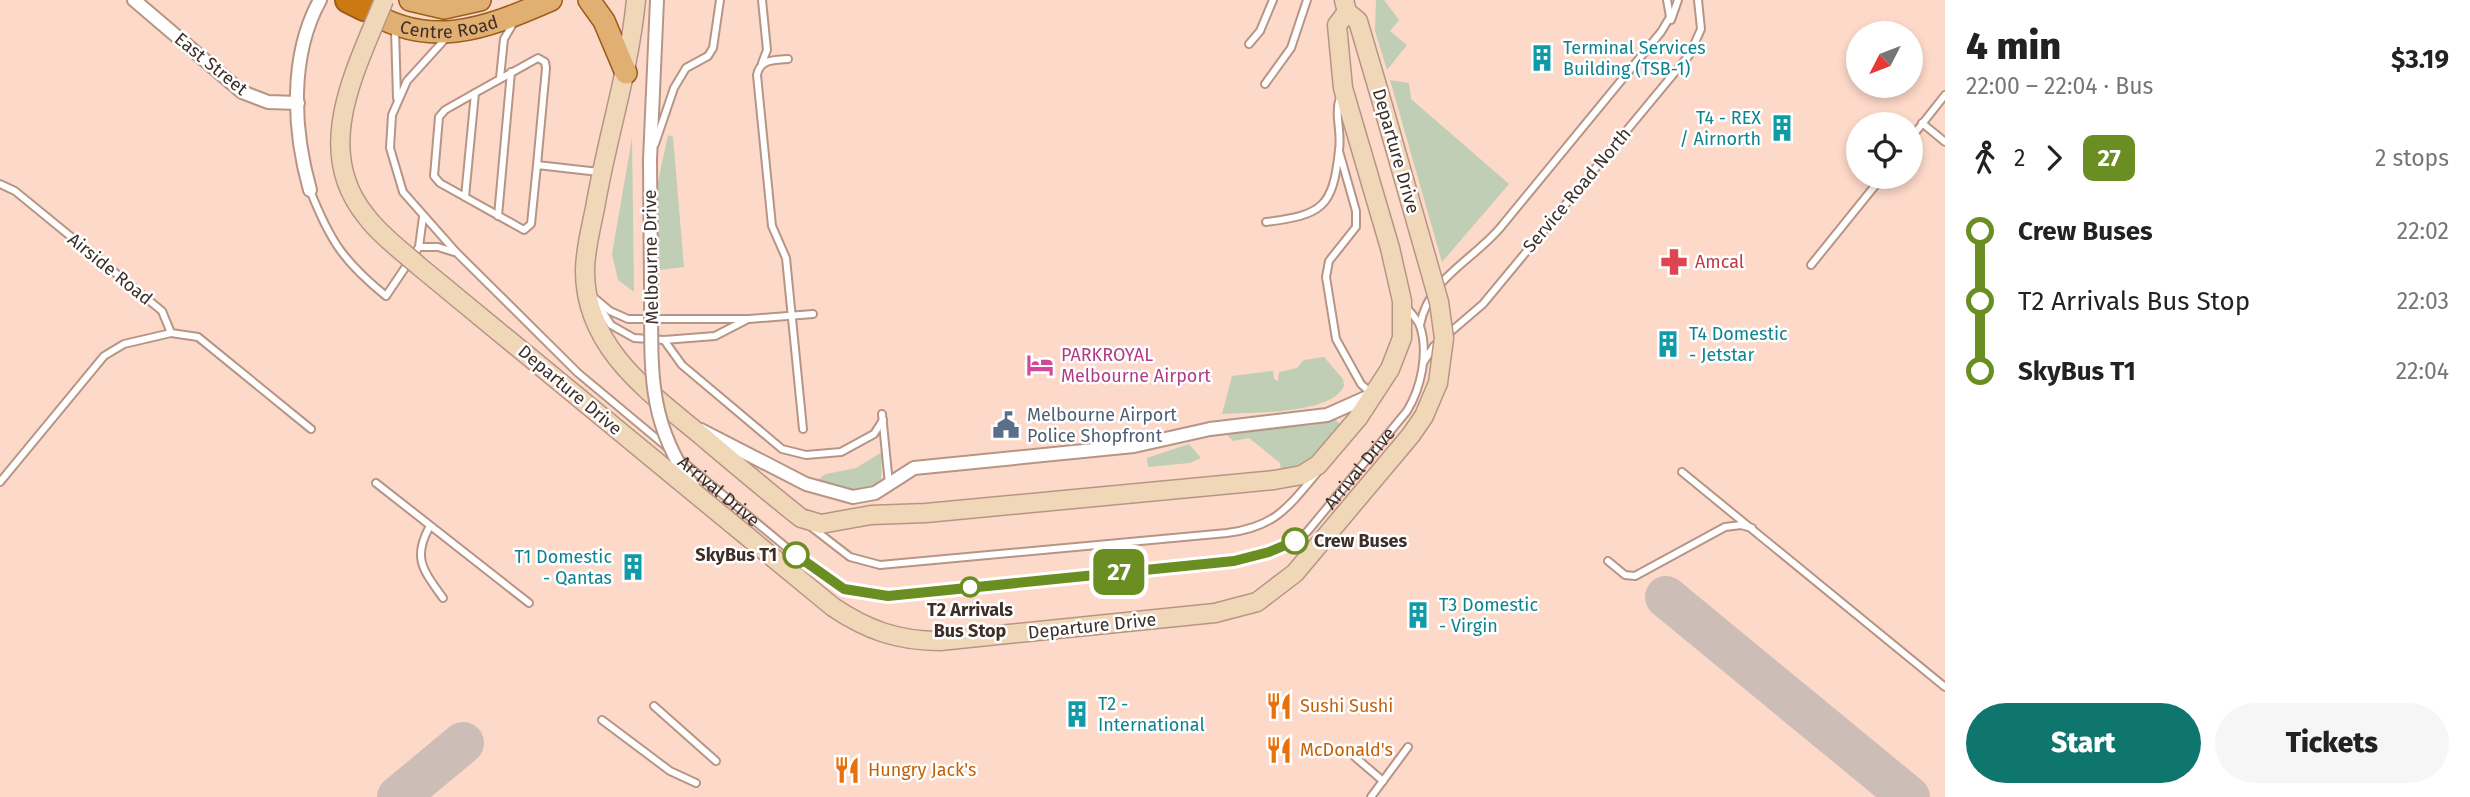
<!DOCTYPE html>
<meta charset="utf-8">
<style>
body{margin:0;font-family:"Fira Sans",sans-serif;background:#f6f6f6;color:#222;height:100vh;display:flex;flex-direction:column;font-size:26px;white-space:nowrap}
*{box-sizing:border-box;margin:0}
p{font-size:23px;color:#767676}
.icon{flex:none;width:38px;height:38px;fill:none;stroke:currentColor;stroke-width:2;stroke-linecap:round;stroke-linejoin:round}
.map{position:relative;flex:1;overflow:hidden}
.details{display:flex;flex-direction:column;background:#fff;width:525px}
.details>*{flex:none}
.badge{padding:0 14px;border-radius:10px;font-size:24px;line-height:46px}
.needle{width:46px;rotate:228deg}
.fabs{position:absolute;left:1846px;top:21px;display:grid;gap:14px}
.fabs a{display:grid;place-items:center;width:77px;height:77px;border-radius:50%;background:#fff;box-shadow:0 4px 10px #0003;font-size:35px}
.map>.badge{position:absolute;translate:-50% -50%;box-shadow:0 0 0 4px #fff}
.legs{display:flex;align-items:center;gap:10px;height:77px;padding:0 21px;font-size:23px}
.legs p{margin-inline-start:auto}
.summary{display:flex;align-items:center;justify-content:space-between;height:119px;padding:0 21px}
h1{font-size:38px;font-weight:800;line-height:52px}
.cta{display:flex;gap:14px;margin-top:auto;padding:14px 21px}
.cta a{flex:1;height:80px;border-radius:42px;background:#0f766e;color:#fff;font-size:28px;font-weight:800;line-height:80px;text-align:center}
.cta a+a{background:#f6f6f6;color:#222}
ul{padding:0 21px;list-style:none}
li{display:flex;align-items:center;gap:24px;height:70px;font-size:26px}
li i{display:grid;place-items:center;width:10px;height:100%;margin:0 9px;background:currentColor}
li i::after{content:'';width:18px;height:18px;margin:-9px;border:5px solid;border-radius:50%;background:#fff}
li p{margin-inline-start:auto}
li:first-child i{background:linear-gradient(#0000 50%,currentColor 0)}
li:last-child i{background:linear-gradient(currentColor 50%,#0000 0)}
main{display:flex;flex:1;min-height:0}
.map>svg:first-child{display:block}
</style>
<main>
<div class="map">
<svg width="1945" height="797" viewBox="0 0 1945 797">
<rect width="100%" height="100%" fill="#faeae4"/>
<path fill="#fdd9c9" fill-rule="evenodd" d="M0 0H1945V797H0ZM1858 33H1911V86H1858ZM1858 124H1911V177H1858Z"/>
<g fill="#c0ceb5">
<polygon points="1376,0 1384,0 1399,20 1390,31 1407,45 1387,70 1375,31"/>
<polygon points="1390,80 1409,83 1411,99 1509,184 1442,262"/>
<polygon points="668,135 673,137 684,267 658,270 658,182"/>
<polygon points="632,138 634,292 618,280 612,254"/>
<path d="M1324 357 1343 379 1344 386C1331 415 1251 412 1222 414L1232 376 1273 371 1274 379 1278 381 1279 372 1297 368 1304 360Z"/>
<path d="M1335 419 1340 424C1322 446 1310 465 1281 471L1280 463 1249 438 1233 441 1225 433 1314 425Z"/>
<polygon points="1189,444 1201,458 1190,463 1148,467 1147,458"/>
<path d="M882 452 881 481C862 500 838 488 816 481L826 474 856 468Z"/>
</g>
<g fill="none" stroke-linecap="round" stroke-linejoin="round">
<g stroke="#ccbdb7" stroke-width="42">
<polyline points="1666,597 1909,797"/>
<polyline points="398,797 463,743"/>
</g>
<defs>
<g id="lane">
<polyline points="762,0 767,50 762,63"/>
<polyline points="1671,20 1678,0"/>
<polyline points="395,29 397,98"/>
<polyline points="447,37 407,81 392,115 390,148 403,192 456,252 578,373 668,448"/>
<polyline points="1249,44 1260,31 1273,0"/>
<path d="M788 59C774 60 760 59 757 75L772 226 786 258 803 429"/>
<polyline points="500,78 504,39 514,22"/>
<polyline points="1265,84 1291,48 1307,0"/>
<polyline points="1922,123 1945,142"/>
<polyline points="1911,138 1945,95"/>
<polyline points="655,144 674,88 686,68 708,56 713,48 720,0"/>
<polyline points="1339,151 1356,211 1356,227 1329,261 1326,277 1336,339 1361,384 1372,394"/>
<polyline points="537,165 546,68 545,62 538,58 475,93 465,197 524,230 531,224 537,165 599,172"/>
<polyline points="0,184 15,191 162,311 171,333 198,337 311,429"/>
<path d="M310 190C330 241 344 262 386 296L419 247 423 217"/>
<polyline points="465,197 440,183 434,176 439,117 445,110 475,93"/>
<polyline points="498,216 511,72"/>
<path d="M1266 222C1323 215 1333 207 1339 150 1342 131 1334 116 1340 97"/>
<polyline points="419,247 438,247 454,252"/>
<polyline points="1811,265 1882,177"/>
<polyline points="592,296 610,311 628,319 749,319 813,314"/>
<polyline points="598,305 611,325 634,338 664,340 715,336 746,320"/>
<path d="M1420 325C1429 278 1472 261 1500 228 1554 163 1607 97 1661 32L1670 17 1667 0"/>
<polyline points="664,340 682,365 782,449 806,455 841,452 874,434 883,420"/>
<polyline points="1423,363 1434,346 1483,304 1690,54 1701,29 1698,0"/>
<polyline points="882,414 889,484"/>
<path id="s1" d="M681 460 821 576 844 589 877 597 1255 557 1281 548 1307 532 1407 411C1421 388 1429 353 1420 326 1418 320 1411 313 1407 308"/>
<polyline points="1682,472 1945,687"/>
<polyline points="0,482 104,356 124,344 171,333"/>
<polyline points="376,483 529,603"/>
<path d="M430 526C412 558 423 570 443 598"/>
<path d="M810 526 850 557 880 565 1227 533C1274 527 1287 509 1316 474"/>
<polyline points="1608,561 1625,575 1635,576 1725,527 1741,525 1752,528"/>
<polyline points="654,706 716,761"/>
<polyline points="602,720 670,771 696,783"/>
<polyline points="1355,757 1383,781"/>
<polyline points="1371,797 1408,747"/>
</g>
<g id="street">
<polyline points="134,0 242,92 268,102 298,103"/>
<path d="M310 190C293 130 289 56 320 0"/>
<polyline points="651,287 650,160 657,0"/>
<polyline points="701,430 806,484 853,497 875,493 914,468 1134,446 1210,429 1327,415 1372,395"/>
</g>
<g id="secondary">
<path d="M636 0C629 72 607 137 595 208 591 228 585 250 585 271 585 348 649 392 703 437 735 464 768 492 801 518L821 524 871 515 926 513 1274 480 1302 475 1318 465 1358 418 1390 369 1402 338V301L1390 248 1343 88 1337 25 1347 12"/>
<polyline points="1344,0 1347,12 1358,21 1383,106"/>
</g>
<g id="primary">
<polyline points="410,0 444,8 480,0"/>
<polyline points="589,0 604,21 626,73"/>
<path id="s2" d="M361 6C426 52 485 29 551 0"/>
</g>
<polyline id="highway" points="348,0 364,8"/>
</defs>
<use href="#lane" stroke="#b79585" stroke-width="10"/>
<use href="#street" stroke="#b79585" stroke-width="16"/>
<use href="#secondary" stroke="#b79585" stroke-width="21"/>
<use href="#primary" stroke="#9a5f1a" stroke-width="24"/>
<use href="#highway" stroke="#9a5f1a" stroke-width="28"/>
<use href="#lane" stroke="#fff" stroke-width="6"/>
<use href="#street" stroke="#fff" stroke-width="12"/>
<use href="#secondary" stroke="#f0d7b8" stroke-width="18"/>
<use href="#primary" stroke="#e0af71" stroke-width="21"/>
<use href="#highway" stroke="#cc7913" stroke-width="24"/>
<defs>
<path id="street-bridge" d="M651 287C652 365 645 419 693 486"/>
<path id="secondary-bridge" d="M384 0C357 68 311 149 366 216 381 236 402 251 420 267L833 607C867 630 898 641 940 641L1215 613 1257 602 1295 573 1411 435 1424 416 1438 383 1444 338 1439 302 1383 106"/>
</defs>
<use href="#street-bridge" stroke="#b79585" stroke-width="16" stroke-linecap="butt"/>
<use href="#secondary-bridge" stroke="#b79585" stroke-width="21" stroke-linecap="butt"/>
<use href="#street-bridge" stroke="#fff" stroke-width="12"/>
<use href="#secondary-bridge" stroke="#f0d7b8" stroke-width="18"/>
</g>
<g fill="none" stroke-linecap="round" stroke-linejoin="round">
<defs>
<polyline id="line-1" points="796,555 844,589 888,596 1234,561 1269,552 1295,541"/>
</defs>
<use href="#line-1" stroke="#fff" stroke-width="16"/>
<use href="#line-1" stroke="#6b8e23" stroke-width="10"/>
</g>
<defs>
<symbol id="building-bare" viewBox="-9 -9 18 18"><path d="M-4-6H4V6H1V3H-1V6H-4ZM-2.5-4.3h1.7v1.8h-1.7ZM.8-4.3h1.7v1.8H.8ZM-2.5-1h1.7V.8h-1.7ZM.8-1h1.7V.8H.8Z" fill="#0f9aa8" stroke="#fff" stroke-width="2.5" paint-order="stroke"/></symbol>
<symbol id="pharmacy-bare" viewBox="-9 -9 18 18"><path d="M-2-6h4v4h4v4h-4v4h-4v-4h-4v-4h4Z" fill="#e0444e" stroke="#fff" stroke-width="2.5" paint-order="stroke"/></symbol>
<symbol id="hotel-bare" viewBox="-9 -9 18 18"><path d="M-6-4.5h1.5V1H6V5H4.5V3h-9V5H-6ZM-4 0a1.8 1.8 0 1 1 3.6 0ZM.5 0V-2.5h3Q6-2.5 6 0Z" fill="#d1479c" stroke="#fff" stroke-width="2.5" paint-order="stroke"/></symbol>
<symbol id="civic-bare" viewBox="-9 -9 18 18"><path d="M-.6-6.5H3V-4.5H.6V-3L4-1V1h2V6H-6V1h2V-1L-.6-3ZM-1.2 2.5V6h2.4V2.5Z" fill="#5c6f8a" stroke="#fff" stroke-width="2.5" paint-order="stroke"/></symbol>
<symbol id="restaurant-bare" viewBox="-9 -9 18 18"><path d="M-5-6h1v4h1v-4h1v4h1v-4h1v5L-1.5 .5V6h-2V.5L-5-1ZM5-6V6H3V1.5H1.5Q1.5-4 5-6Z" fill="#e8710a" stroke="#fff" stroke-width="2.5" paint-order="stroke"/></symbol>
</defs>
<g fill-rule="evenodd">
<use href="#building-bare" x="1523" y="39" width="38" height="38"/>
<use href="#building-bare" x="1763" y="109" width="38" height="38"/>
<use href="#pharmacy-bare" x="1655" y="243" width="38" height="38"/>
<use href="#building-bare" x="1649" y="325" width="38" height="38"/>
<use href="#hotel-bare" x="1021" y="346" width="38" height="38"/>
<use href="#civic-bare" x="987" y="406" width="38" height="38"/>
<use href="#building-bare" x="614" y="548" width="38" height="38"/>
<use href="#building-bare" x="1399" y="596" width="38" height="38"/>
<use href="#restaurant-bare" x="1260" y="687" width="38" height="38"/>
<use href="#building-bare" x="1058" y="695" width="38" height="38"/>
<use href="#restaurant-bare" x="1260" y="731" width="38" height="38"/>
<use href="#restaurant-bare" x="828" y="751" width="38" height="38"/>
</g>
<g fill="#fff" stroke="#6b8e23" stroke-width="3.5">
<circle cx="1295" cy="541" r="12"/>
<circle cx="796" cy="555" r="12"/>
<circle cx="970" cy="587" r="9"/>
</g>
<g text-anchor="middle" stroke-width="5" stroke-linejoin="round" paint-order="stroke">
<g font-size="18" fill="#3d2f28" stroke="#fff">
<text dy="6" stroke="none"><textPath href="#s2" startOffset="94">Centre Road</textPath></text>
<text transform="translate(211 64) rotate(39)" y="6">East Street</text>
<text transform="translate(1396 151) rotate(74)" y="6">Departure Drive</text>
<text transform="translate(1577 190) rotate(-50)" y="6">Service Road North</text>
<text transform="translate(651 257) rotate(-91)" y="6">Melbourne Drive</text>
<text transform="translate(110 269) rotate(39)" y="6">Airside Road</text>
<text transform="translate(570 390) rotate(40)" y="6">Departure Drive</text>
<text dy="6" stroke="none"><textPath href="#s1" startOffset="763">Arrival Drive</textPath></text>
<text dy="6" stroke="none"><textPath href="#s1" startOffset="49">Arrival Drive</textPath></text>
<text transform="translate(1092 626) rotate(-6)" y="6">Departure Drive</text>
</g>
<g font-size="18" fill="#0d838f" stroke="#fff" text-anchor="start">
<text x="1563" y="54">Terminal Services<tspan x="1563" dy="21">Building (TSB-1)</tspan></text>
<text x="1761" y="124" text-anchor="end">T4 - REX<tspan x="1761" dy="21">/ Airnorth</tspan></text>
<text x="1689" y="340">T4 Domestic<tspan x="1689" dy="21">- Jetstar</tspan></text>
<text x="612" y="563" text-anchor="end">T1 Domestic<tspan x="612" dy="21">- Qantas</tspan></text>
<text x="1439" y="611">T3 Domestic<tspan x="1439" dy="21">- Virgin</tspan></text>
<text x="1098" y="710">T2 -<tspan x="1098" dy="21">International</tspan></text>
</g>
<g font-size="18" fill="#be3a42" stroke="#fff" text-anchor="start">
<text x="1695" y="268">Amcal</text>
</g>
<g font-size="18" fill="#b23c85" stroke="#fff" text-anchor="start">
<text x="1061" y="361">PARKROYAL<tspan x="1061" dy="21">Melbourne Airport</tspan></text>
</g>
<g font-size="18" fill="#4e5e75" stroke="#fff" text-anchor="start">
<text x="1027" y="421">Melbourne Airport<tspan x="1027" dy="21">Police Shopfront</tspan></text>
</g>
<g font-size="18" font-weight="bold" fill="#3d2f28" stroke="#fff" text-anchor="start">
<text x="1314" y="547">Crew Buses</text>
<text x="777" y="561" text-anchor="end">SkyBus T1</text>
<text x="970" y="616" text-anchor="middle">T2 Arrivals<tspan x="970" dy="21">Bus Stop</tspan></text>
</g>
<g font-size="18" fill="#c56008" stroke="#fff" text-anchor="start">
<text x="1300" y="712">Sushi Sushi</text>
<text x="1300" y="756">McDonald's</text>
<text x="868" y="776">Hungry Jack's</text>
</g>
</g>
</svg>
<div class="fabs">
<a><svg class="needle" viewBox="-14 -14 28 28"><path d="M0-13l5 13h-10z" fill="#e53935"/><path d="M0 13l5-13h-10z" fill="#767676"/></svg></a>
<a><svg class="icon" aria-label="locate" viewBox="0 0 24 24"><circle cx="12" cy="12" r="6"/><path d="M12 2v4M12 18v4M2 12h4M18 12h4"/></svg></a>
</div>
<b class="badge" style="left:1119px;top:572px;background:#6b8e23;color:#fff">27</b>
</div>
<section class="details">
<div class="summary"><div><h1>4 min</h1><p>22:00 – 22:04 · Bus</p></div><b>$3.19</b></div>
<div class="legs"><svg class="icon" aria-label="walk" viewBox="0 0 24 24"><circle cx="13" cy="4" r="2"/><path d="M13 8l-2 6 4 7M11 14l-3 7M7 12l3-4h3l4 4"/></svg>2<svg class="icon" aria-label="forward" viewBox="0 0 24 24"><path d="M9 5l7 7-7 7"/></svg><b class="badge" style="background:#6b8e23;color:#fff">27</b><p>2 stops</p></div>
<ul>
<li><i style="color:#6b8e23"></i><b>Crew Buses</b><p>22:02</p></li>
<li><i style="color:#6b8e23"></i><span>T2 Arrivals Bus Stop</span><p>22:03</p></li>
<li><i style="color:#6b8e23"></i><b>SkyBus T1</b><p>22:04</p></li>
</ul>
<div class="cta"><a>Start</a><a>Tickets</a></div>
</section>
</main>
